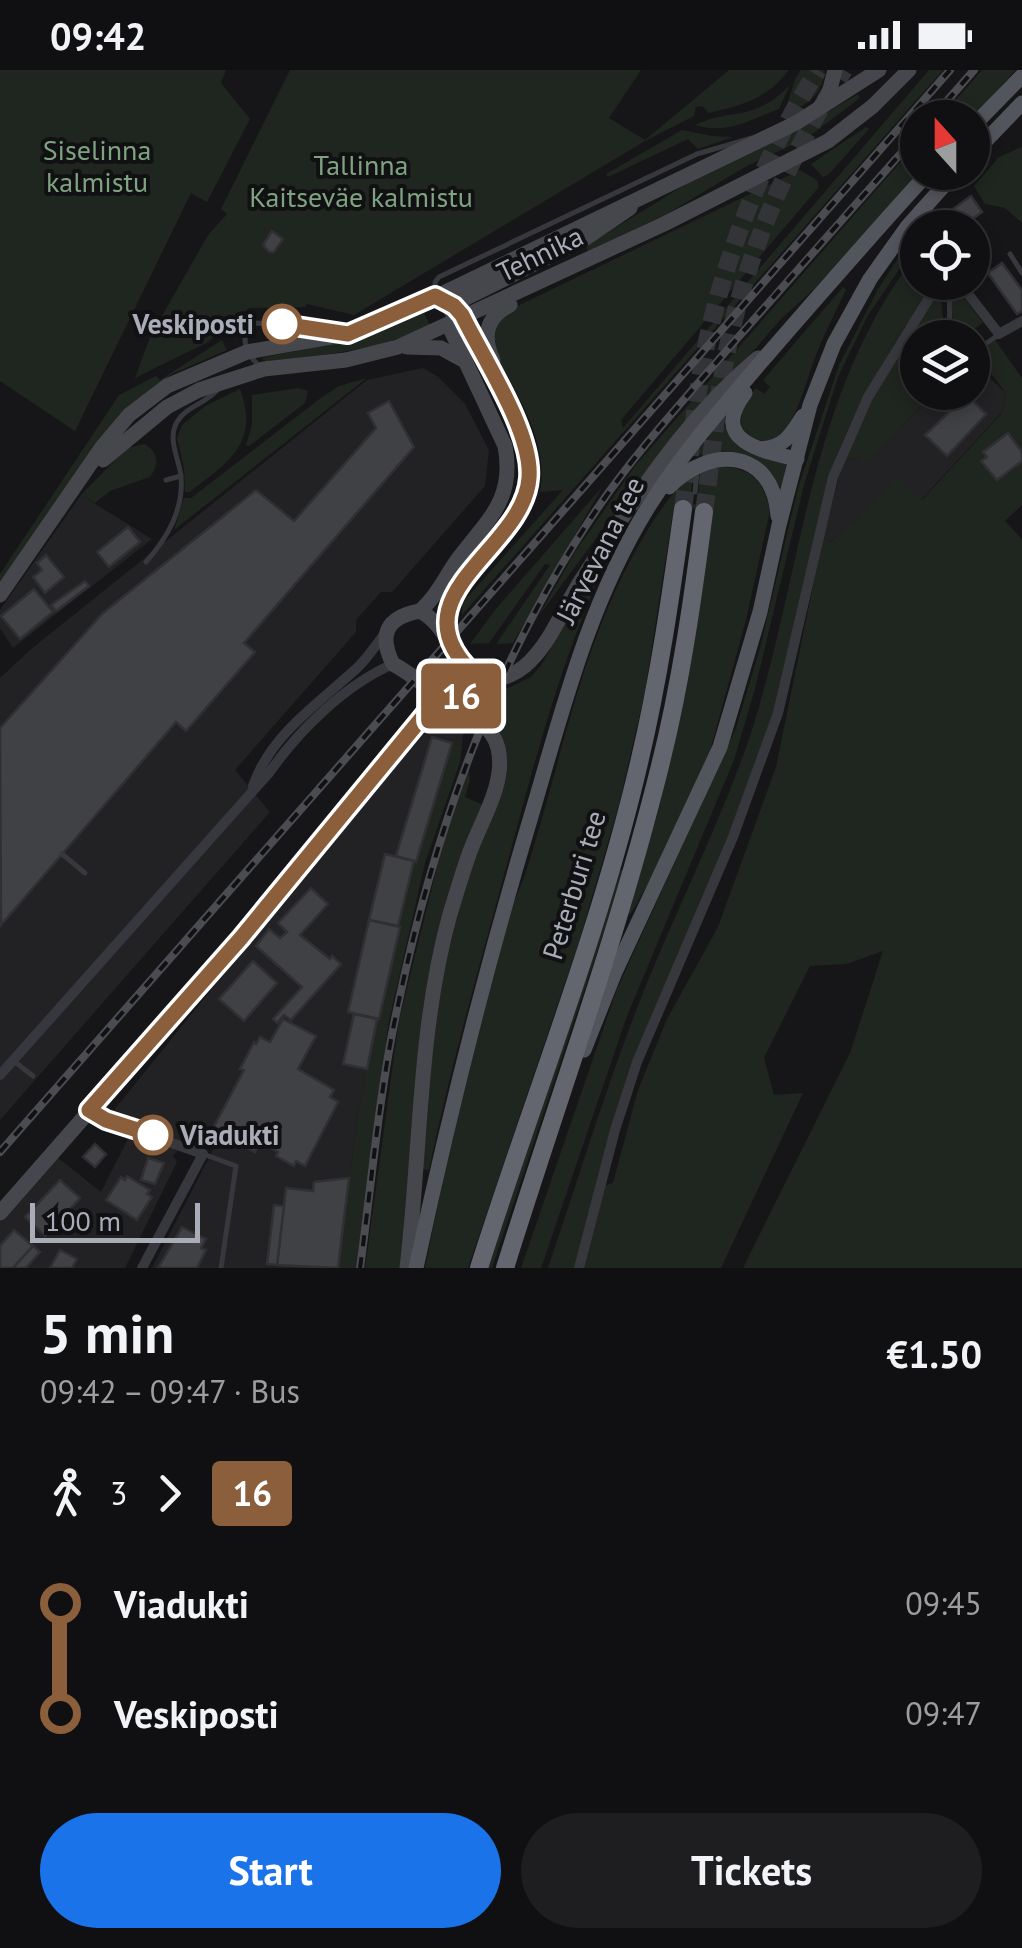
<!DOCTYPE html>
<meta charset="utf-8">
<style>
body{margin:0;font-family:"PT Sans",sans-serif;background:#1e1e20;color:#f1f3f6;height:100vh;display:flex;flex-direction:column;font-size:38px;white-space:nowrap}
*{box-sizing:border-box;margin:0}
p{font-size:32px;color:#9c9d9f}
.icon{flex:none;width:55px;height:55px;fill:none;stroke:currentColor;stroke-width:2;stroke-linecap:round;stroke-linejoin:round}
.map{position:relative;height:1198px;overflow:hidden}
.panel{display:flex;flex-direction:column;background:#101012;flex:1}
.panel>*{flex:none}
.badge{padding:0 20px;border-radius:8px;font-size:35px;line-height:65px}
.needle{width:65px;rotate:339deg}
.controls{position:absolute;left:900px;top:30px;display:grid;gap:20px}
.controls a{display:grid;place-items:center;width:90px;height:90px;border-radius:50%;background:#101012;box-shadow:0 5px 15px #0003,0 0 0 2px #303032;font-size:50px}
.scale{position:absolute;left:30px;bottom:25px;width:170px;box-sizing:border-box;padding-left:10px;border:5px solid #a8adb8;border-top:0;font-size:28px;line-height:35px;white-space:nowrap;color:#a8adb8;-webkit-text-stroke:8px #111113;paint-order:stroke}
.map>.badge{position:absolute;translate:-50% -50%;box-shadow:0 0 0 5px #fff}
.legs{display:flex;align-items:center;gap:15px;height:110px;padding:0 40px;font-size:32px}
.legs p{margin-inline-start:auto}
.head{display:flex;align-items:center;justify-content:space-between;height:170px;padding:0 40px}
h1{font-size:55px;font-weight:700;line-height:75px}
.button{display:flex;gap:20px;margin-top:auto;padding:20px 40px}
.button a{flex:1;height:115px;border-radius:60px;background:#1a73e8;color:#fff;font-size:40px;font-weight:700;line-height:115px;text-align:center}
.button a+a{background:#1e1e20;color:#f1f3f6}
ul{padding:0 40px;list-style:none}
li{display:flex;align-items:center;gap:35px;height:110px;font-size:38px}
li i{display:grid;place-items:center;width:15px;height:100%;margin:0 12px;background:currentColor}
li i::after{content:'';width:25px;height:25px;margin:-12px;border:8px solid;border-radius:50%;background:#101012}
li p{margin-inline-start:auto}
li:first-child i{background:linear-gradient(#0000 50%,currentColor 0)}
li:last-child i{background:linear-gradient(currentColor 50%,#0000 0)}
.status{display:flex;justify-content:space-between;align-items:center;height:70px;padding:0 50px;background:#101012;direction:ltr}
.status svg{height:28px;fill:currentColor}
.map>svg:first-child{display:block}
</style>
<div class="status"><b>09:42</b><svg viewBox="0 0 49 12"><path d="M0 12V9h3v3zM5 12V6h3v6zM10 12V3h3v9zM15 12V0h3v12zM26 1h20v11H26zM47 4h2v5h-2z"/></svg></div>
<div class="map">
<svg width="1022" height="1198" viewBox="0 0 1022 1198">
<rect width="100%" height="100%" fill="#161618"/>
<g fill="#222225">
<polygon points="973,292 1006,323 1002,342 921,430 851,457 848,454 830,473 823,467 843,391 858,387 870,391 933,323 972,322"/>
<polygon points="423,298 437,306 465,334 489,380 485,416 392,522 381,522 356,550 356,562 235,700 270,742 0,1050 0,608 31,579 367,310"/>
<polygon points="81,425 152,469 13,578 0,558 0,540"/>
<polygon points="448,640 461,647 464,652 462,676 452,673 414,792 398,856 359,1037 338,1198 152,1198 216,1074 196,1058 173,1086 177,1092 125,1198 0,1198 0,1143 52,1083 101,1122 133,1059 106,1050 432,646"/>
</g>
<g fill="#1e261f">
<polygon points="0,0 226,0 221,13 250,49 207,132 191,123 75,361 0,311"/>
<path d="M290 0H641L609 48 645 70 729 0H789C767 29 743 35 709 43L702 36 696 37 694 46 645 71 354 245 307 234 305 237 249 238 208 272 135 308 150 267 208 165 227 144 221 139Z"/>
<path d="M801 0H825C822 26 807 35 784 45L795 9Z"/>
<path d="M929 0H943L462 545V533L563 420 540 422C550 370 515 323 492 278L491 262 509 240 800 100 817 110 819 117 621 350 623 358Z"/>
<polygon points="982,0 1016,0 972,47 940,48"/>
<path d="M790 15 779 39C749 50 727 65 695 55 732 37 753 53 790 15Z"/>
<polygon points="858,24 860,28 807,68 745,97 667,144 588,181 586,176 699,106 796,61"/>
<polygon points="866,57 869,59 829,104 823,107 811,94"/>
<polygon points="682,60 712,66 733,67 698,79 688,69 608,107 606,104"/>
<polygon points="917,73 919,103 814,219 780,250 620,436 538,547 575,482 635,396"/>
<polygon points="1022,77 1022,152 1021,152 1005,138 985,134 974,116 999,87"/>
<polygon points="916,175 868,245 838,307 804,415 755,619 734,690 627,946 541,1198 521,1198 617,919 736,658 760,578 798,418 839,295 877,221 904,179"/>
<path d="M917 184 918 212 935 213C893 274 854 335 830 406L771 653 742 734 635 987 597 1118 613 1113 638 1020 667 949 718 857 776 697 823 467 830 473 848 454 851 456 896 406 922 430 1002 343 1006 323 989 301H980L973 309V289L995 270 1022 308V435L1005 451 1022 469V1198H743L850 983 883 881 846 894 810 896 764 988 774 1025 803 1023 721 1198H548C578 1110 605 1020 639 933 675 841 721 753 752 660 803 499 809 321 917 184Z"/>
<path d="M843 217 846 220C836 241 825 262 816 285 804 315 786 406 741 357L742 334 756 318 764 324 770 317 763 310Z"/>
<polygon points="956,217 983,253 972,260 979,271 973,278 972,268 954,267 951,229"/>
<polygon points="940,220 945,267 918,268 918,322 942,323 933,323 870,391 867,393 858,387 843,391 876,318"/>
<path d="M423 241 431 257C378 280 324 285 267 292L261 288 352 270Z"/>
<polygon points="222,270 227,280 172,304 131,334 117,348 0,513 0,504 119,325 156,306 160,310"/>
<polygon points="367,308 174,460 184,428 191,428 322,327 339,316"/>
<polygon points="298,318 308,321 305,333 249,376 246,375 252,355 252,325"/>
<path d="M240 319C260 374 229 391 190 422H185L184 398 177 368 182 355 205 336Z"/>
<path d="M721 350C746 392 745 378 787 394L781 418C767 404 750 383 727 381 716 380 704 385 695 385Z"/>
<path d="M145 374C158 383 160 394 150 407L110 421 95 433 81 425 127 378Z"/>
<path d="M713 396C749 398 762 404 770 441L746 550 710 681 652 807 630 845 628 841 659 739 684 622 711 441 674 436 645 621 619 735 578 875 468 1198H425C448 1084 471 968 506 856 512 834 523 814 529 792 562 687 581 579 635 482 651 453 668 425 694 403L689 433 697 435 701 400Z"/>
<polygon points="603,416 513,573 496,574 550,495 545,494 489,573 470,574 495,540"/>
<path d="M600 491 605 494C560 592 534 694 506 798 479 898 450 998 429 1100L422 1099C430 1000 435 899 468 803 486 749 525 707 491 652L506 619 531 607 542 594Z"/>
<polygon points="452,673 462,676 460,692 425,793 389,951 356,1198 338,1198 359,1037 377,949 414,791"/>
<polygon points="469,698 470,710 465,727 483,735 455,809 401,1198 365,1198 399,950 447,757"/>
<polygon points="619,799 624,801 492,1198 486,1198"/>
</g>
<g fill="#404145" stroke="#303034" stroke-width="2.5">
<polygon points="971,126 982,142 960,158 955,158 946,144"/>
<polygon points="272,161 283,169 274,182 269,182 263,175"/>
<polygon points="1002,193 1022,220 1022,241 1017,244 988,203"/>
<polygon points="967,325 986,344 947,386 925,365"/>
<polygon points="389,331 414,377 244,573 255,582 186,661 176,652 1,855 0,658 103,543 256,420 294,451 376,358 368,343"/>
<polygon points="1008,363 1022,382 1022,391 997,410 981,391 987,387 983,382"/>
<polygon points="128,457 140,472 109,497 97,482"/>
<polygon points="46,485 64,507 45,523 33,507 42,500 37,493"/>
<polygon points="85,511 89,516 56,541 51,535"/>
<polygon points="34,519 53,542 20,569 1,546"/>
<polygon points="432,667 452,673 416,792 396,786"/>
<polygon points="385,784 414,791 398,856 369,850"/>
<polygon points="311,818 328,834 300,865 330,889 332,886 341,894 291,950 284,945 277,953 273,949 302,917 256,876 269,859 280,868 287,862 278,853"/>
<polygon points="369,850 400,857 379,949 348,942"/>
<polygon points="253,891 277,913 244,951 219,929"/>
<polygon points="354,944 377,949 367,999 343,994"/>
<polygon points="283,949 316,966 298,999 334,1020 330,1027 338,1032 305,1096 296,1091 294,1096 276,1086 278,1082 260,1072 255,1082 212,1060 244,1000 240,999 254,972 256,974 260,967 270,972"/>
<polygon points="95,1074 106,1084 95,1097 83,1087"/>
<polygon points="148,1088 164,1093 155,1114 141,1110"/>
<polygon points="127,1106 150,1120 147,1124 152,1127 137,1150 106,1130 121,1107 125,1110"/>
<polygon points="349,1108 338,1198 277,1195 286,1118 313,1121 314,1112"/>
<polygon points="60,1110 80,1128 45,1166 25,1147"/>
<polygon points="274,1135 284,1136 277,1195 267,1194"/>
<polygon points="182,1157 206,1169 201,1178 206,1180 197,1198 158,1198"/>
<polygon points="14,1160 33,1176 13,1198 0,1198 0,1176"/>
<polygon points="33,1176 40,1182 26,1198 13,1198"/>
<polygon points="60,1180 77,1189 72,1198 50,1198"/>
</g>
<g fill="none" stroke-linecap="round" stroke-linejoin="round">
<g stroke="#333438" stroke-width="18" stroke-dasharray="18 9" stroke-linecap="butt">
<path d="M683 439C689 395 693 352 700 309 716 206 762 87 818 0"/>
<path d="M704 442C711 394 715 345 724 297 742 193 787 88 844 0"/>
</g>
<g stroke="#37383d" stroke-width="5">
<polyline points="1010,184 1022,203"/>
<polyline points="949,212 950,268"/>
<polyline points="436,221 435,212 439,207 697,84 752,68"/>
<polyline points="972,284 998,265"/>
<path d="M262 298C247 286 237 267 254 253L310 256 333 261"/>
<polyline points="166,410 181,406"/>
<polyline points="695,422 697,403"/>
<path d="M146 492C167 468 184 440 181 406 179 389 167 369 177 352 186 336 208 333 219 318"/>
<polyline points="62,784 85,803"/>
<polyline points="15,992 33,1006"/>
<polyline points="206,1085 236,1096 221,1198"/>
</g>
<g stroke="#37383d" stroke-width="10">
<polyline points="959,212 999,264 1022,251"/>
<path d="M253 716C271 664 318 634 357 598 368 588 377 573 387 561"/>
<path d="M0 1005 269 703C299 660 345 615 393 594"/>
<polyline points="89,1040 106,1050 203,1084 142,1198"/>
<polyline points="579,1198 615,1060 637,992 733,767 778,643 833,407 868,327 939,212"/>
</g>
<g stroke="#45474d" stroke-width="15">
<polyline points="820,37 829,23 835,0"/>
<path d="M435 227 454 235 463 245C483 289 517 338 529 385 543 442 482 472 458 515 449 531 449 551 449 568"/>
<polyline points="451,241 462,230 586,168 630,138"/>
<polyline points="407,277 441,278 461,289"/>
<path d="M493 290C482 266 486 247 510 235"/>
<polyline points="103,390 167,337 199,320 264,299 346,290 398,277 664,154 828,71 873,36 909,0"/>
<polyline points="0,525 102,377 129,345 167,316 247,282 348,264 402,243 796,53 879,0"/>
<path d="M420 541C437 526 445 507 458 489 488 449 515 430 505 376L449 256"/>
<polyline points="450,632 471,619 476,606"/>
<polyline points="0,1143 241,868 439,627"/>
<path d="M407 1198C421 1080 418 959 450 844 457 822 463 800 471 779 483 747 506 712 498 678 491 649 457 640 436 624 421 613 410 603 393 594 378 564 387 547 420 541 451 557 457 605 487 609 505 611 523 600 534 587 554 565 566 533 582 509 634 429 685 349 758 288"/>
</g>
<g stroke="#53555c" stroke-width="15">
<polyline points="972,57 1022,6"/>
<polyline points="972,85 1022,33"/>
<path d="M745 323C709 370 760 381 797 389"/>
<path d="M761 379C785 377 791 365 803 346"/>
<path d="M669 417C710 375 773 378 778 446"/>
<polyline points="584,980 615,902 720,677 760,542 779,455 810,335 834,274 870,209 907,157 956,102"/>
<path d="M416 1198C449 1044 487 893 532 743 563 638 589 533 647 439 682 383 725 334 768 284 821 223 874 162 929 102"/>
</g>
<g stroke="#63666e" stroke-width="18">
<path d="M479 1198C532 1030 599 865 639 693 659 609 671 524 683 439"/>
<path d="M505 1198C557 1031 618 866 660 696 681 613 693 527 704 442"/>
</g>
<defs>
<g id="rail">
<polyline points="932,48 974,0"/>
<polyline points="0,1082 950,0"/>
<path d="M360 1198C372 1111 379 1021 398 935 435 759 495 589 597 439 635 383 683 331 727 280 790 208 854 136 918 64"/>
</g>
</defs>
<use href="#rail" stroke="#4a4c52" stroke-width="8"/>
<use href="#rail" stroke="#111113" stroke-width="4" stroke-dasharray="11" stroke-linecap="butt"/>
</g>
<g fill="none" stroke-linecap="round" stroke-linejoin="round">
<defs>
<path id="line-1" d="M153 1065 106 1050 89 1040 241 868 439 627 450 632 475 614 476 606C389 526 524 481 529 408 533 363 483 288 462 245L454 236 435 226 348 264 282 254"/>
</defs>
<use href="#line-1" stroke="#fff" stroke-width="22"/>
<use href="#line-1" stroke="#8b5e3c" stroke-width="15"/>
</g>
<g fill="#fff" stroke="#8b5e3c" stroke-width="5">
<circle cx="282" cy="254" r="18"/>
<circle cx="153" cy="1065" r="18"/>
</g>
<g text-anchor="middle" stroke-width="8" stroke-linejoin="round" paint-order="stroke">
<g font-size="28" fill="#7fa381" stroke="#111113">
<text x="97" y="90">Siselinna<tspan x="97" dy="32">kalmistu</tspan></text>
<text x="361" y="105">Tallinna<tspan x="361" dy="32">Kaitseväe kalmistu</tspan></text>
</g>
<g font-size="28" fill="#a8adb8" stroke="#111113">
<text transform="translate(540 184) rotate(-26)" y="10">Tehnika</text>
<text transform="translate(600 480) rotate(-63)" y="10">Järvevana tee</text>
<text transform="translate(574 815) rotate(-73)" y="10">Peterburi tee</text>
</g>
<g font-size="28" font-weight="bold" fill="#a8adb8" stroke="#111113" text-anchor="end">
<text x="254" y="264">Veskiposti</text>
<text x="180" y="1075" text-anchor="start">Viadukti</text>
</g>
</g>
</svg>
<div class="controls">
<a><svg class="needle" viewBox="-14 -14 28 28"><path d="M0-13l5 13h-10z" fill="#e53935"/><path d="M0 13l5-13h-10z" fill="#9c9d9f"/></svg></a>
<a><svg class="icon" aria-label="locate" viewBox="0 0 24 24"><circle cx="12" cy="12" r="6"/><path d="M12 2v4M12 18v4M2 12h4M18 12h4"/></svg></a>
<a><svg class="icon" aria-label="layers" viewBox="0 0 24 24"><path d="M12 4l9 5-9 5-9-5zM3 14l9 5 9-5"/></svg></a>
</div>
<div class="scale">100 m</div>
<b class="badge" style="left:461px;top:626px;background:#8b5e3c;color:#fff">16</b>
</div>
<section class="panel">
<div class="head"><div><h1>5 min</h1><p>09:42 – 09:47 · Bus</p></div><b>€1.50</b></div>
<div class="legs"><svg class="icon" aria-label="walk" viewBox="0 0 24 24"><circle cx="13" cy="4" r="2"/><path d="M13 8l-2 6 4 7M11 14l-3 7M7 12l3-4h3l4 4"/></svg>3<svg class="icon" aria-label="forward" viewBox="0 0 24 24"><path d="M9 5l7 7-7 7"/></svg><b class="badge" style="background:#8b5e3c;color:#fff">16</b></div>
<ul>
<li><i style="color:#8b5e3c"></i><b>Viadukti</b><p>09:45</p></li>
<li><i style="color:#8b5e3c"></i><b>Veskiposti</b><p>09:47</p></li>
</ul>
<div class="button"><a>Start</a><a>Tickets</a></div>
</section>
